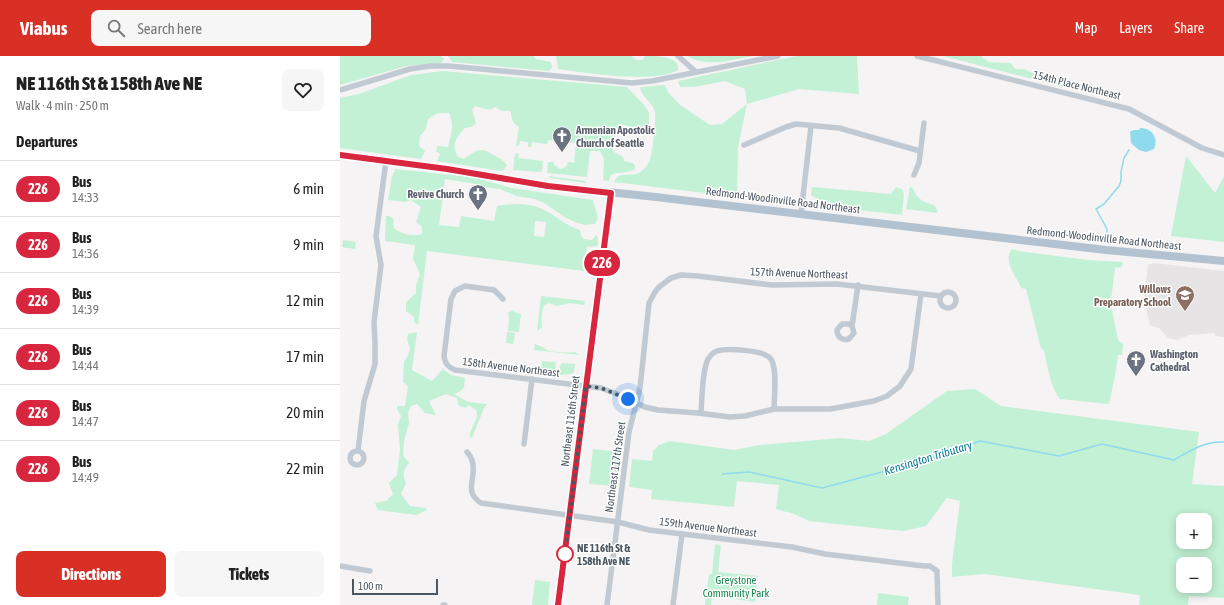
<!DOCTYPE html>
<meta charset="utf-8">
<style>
body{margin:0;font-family:"Asap Condensed",sans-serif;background:#f6f6f6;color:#222;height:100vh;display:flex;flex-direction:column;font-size:15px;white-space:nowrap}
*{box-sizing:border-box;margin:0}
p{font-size:13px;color:#767676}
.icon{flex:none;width:22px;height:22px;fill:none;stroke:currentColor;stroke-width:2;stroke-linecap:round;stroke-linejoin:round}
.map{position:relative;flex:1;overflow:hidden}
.details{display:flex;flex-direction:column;background:#fff;width:340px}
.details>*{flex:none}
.badge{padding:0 8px;border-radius:13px;font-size:14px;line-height:26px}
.fabs{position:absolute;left:836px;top:457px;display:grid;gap:8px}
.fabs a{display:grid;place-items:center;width:36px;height:36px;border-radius:8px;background:#fff;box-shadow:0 2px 10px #0003;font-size:20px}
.scale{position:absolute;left:12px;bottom:10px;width:86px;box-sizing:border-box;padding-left:4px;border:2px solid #4a5661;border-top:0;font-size:11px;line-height:14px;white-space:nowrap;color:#4a5661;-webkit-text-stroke:3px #fff;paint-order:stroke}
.you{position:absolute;width:20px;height:20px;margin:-10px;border:3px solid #fff;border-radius:50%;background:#1a73e8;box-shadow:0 0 0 6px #1a73e833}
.map>.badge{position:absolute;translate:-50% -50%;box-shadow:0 0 0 2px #fff}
h2{padding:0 16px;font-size:15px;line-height:36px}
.round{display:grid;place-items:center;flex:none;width:42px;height:42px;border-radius:8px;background:#f6f6f6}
.headline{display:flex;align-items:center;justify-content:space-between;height:68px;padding:0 16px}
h1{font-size:19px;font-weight:800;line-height:30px}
.cta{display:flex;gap:8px;margin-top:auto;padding:8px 16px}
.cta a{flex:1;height:46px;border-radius:8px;background:#d93025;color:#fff;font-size:16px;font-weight:800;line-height:46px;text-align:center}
.cta a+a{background:#f6f6f6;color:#222}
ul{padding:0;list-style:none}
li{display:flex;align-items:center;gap:12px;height:56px;padding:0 16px;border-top:1px solid #e0e0e0}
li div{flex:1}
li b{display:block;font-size:15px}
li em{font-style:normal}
li .badge{min-width:44px;font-weight:700;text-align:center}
header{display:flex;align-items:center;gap:24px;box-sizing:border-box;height:56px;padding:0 20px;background:#d93025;color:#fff}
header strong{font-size:19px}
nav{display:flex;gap:22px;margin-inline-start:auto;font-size:14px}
.search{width:280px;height:36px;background:#f6f6f6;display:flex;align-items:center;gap:10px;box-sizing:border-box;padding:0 14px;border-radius:8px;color:#767676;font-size:15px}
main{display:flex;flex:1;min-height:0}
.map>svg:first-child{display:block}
</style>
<header>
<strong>Viabus</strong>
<div class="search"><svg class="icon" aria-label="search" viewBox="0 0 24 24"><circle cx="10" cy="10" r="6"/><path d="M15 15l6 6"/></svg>Search here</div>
<nav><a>Map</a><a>Layers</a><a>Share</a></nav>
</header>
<main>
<section class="details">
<div class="headline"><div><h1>NE 116th St &amp; 158th Ave NE</h1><p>Walk · 4 min · 250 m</p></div><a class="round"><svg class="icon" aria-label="heart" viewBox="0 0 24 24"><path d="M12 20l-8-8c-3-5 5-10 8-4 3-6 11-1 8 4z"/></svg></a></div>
<h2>Departures</h2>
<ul>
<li><span class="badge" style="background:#d7263d;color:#fff">226</span><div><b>Bus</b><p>14:33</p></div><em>6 min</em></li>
<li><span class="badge" style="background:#d7263d;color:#fff">226</span><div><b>Bus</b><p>14:36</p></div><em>9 min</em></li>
<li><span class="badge" style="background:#d7263d;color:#fff">226</span><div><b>Bus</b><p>14:39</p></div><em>12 min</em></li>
<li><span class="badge" style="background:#d7263d;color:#fff">226</span><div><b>Bus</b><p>14:44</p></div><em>17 min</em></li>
<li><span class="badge" style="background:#d7263d;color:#fff">226</span><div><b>Bus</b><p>14:47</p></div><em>20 min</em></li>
<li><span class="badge" style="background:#d7263d;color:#fff">226</span><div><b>Bus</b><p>14:49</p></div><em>22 min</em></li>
</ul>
<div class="cta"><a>Directions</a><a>Tickets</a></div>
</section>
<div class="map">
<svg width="884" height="549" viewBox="0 0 884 549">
<rect width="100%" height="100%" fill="#f5f3f3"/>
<polygon fill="#e6e4e5" points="814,207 884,215 884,281 876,280 874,277 849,279 837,284 828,282 819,272 810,269 804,244 808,209"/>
<g fill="#c3f1d5" fill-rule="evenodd">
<polygon points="0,0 101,0 104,3 101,7 66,10 0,29"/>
<polygon points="108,0 194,0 196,3 211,6 212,12 209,15 112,6"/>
<path d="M216 0H291L297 4H303L305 0C316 0 341 0 338 14 314 28 247 17 218 13Z"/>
<path d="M347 0H413C391 4 367 12 347 0Z"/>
<path d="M457 0H517L519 38 459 33 407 48 398 91 397 141 274 126C278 116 287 120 296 118 301 117 306 111 309 106 313 97 316 65 315 56 313 46 302 42 300 32L301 31 325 29 328 36 340 49 370 69 382 68 407 48 405 33 385 25 354 31H340L338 25Z"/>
<polygon points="603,0 642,0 642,2 650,6 671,7 675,13 684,13 700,21 711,21 724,24 726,28 724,31"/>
<path d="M103 15 287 31 305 50 309 57V69L302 74 280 68C275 75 275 83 272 91L274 96 283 101 284 105 293 107 295 110V113C288 118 278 115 271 119L269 125 263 124 264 103 260 95H250L247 121 207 117 208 106H214V109L220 113 226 111 228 106 234 107 236 87 208 84 207 88 192 86 191 91H188V86L180 85 179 90H176L179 71C172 67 171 62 171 55H162L155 51 150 54 135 50 132 54 136 68 131 71 125 72C116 81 111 89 118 101L124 103C140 91 141 92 157 101 162 104 164 104 167 110L162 115 97 105 100 98 96 95 97 90 108 91C111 79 115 69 109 57H98L88 63 86 73 80 80 79 90 85 95 81 103 0 92V42L19 38 71 19Z"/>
<polygon points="175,97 179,98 178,102 203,105 202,115 200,116 173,114"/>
<polygon points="846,100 875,137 884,120 884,186 831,180"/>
<path d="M54 113 132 121 172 132 253 144 258 162 255 168 245 169 235 166 226 162 204 147 195 143 176 140 160 133 145 131 144 136H140L141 129 105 123 99 169 119 171 121 160 154 165 157 150C175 147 191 146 208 156 219 162 228 171 240 174L241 180 244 183 252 184 256 179 258 182V190L247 191 244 215 87 195 78 269 74 266V261L66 255V246L76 237V229L80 218 73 203 75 189 45 185 46 160H49L53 162 54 172C61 178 73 181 82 178V171L76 166 81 151 71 144 65 146 48 144 52 120 55 115ZM195 165 206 166 204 181 194 180Z"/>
<polygon points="208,120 246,125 246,127 210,122"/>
<polygon points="472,131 551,138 556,131 562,133 564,138 562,159 491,151 471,139"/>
<path d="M570 131 573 132C577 145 584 145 595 150L598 157 566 153Z"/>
<polygon points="3,184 16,186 15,193 2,191"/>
<path d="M672 193 676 194 678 195 748 204 783 206 782 211 775 212 771 244 776 246 771 249 778 284 783 288 782 299H778L775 320 769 348 720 343C710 331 708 310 704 295L701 292 686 233 681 232C677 220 662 205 672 193Z"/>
<polygon points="201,240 245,245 244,249 230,247 218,250 209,247 204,249 201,261 202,271 197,275"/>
<polygon points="173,254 176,257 181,258 179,276 168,275 169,261 168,257"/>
<path d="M77 276 72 314 92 325 103 313 111 319 125 322 124 332 119 336 114 338 128 346 147 348 144 352 132 382 129 380 137 360 136 354 129 349 125 352 118 349 117 342 106 338 89 345 96 359 85 357 77 348 71 350 68 357 69 367 64 385 63 399 69 407C63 414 62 419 66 427L61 438 70 450 86 452 87 454 76 459 38 454 35 447 46 445 53 438 49 427 57 419 60 394 58 368 61 360 57 353V350H65L68 330 63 326 64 306 67 301 70 293 67 283 68 278Z"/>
<polygon points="167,276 175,277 173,288 166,287"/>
<path d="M195 288C201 290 205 293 209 295 213 296 231 297 235 296L240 299 194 294Z"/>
<polygon points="202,305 216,306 215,318 201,317"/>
<polygon points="222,307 235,308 234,316 231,318 219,319 220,310"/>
<path d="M635 333 661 350 859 376 852 428 884 430V542L849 540 848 549H799L800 539 644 518 612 521V508L620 445 607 442 586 470 563 475 469 465 454 458 436 453 439 429 397 425 394 451 311 443 312 434 289 431 292 403 312 405 313 395 319 389 330 385 394 394 420 389 501 382 529 385 546 378 607 335ZM843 464H865V486H843ZM843 508H865V530H843Z"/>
<polygon points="253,393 280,396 276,430 249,428"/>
<polygon points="375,488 381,489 378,516 418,520 415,546 372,540 371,549 365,549 369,518 372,518"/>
<polygon points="195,524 210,526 208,549 192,549"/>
<polygon points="538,537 569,541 568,549 537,549"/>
</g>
<path fill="#90daee" d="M800 72C812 72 819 82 814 93L806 96 799 94 791 87 790 76 793 74H799Z"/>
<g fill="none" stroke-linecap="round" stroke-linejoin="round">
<g stroke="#90daee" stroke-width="1.5">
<polyline points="767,178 767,173 756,153 764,148 779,130 781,125 781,116 784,102 789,94"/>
<path d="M382 418 409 416 482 432 587 404 640 385 719 400 762 388 834 404C850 395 864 385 884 386"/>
</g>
<g stroke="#c1cad2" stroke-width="5.5">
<polyline points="338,0 356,16"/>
<polyline points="577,0 789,53 862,92 884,99"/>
<polyline points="0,34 70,13 90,10 109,10 292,27 312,25 438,0"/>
<polyline points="404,89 446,71 456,68 499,72 580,95"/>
<polyline points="574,119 579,107 584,67"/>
<polyline points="461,158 471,70"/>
<circle cx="608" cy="244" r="8"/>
<path d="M163 243 154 234 125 230 115 235 111 243 104 300C105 308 108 311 115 314L261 332 280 339 305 351 318 354 358 357 390 361 405 360 434 353H490L534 345 547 340 560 330 571 313 581 238"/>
<path d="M512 270 509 268H502L497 274C497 281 502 285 509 283L514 277 512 270 518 229"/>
<path d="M361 357C362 343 362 315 368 303 370 300 374 296 377 295 387 292 423 294 430 302 438 310 434 342 434 353"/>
<polyline points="184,388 192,323"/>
<circle cx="17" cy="402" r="7"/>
<polyline points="18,395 24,345 35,308 35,287 34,266 41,209 36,180 46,105"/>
<path d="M127 396C129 398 131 401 132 404 138 420 122 435 141 447L278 466 309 474 452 491 485 498 584 510H590L597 515 598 549"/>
<polyline points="0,510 30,515"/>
<polyline points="103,549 105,549"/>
<polyline points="267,549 289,376 300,332 309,247 315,236 319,231 331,222 341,219 358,220 431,229 497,228 601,240"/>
<polyline points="333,549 342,478"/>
</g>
<polyline stroke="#c1cad2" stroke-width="7" points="218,549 271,137"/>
<polyline stroke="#b3c2d1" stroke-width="8" points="0,99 107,113 208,130 307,140 766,194 884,205"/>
</g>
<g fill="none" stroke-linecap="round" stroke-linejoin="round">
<defs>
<polyline id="line" points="0,99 107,113 208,130 271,137 218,549"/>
</defs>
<use href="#line" stroke="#fff" stroke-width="9"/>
<use href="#line" stroke="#d7263d" stroke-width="6"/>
<polyline stroke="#4a5661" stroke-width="4" stroke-dasharray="0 7.2" points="225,498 246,330 261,332 288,343"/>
</g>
<defs>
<symbol id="church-pin" viewBox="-11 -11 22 30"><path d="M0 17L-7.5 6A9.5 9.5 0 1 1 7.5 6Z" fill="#6b7280" stroke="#fff"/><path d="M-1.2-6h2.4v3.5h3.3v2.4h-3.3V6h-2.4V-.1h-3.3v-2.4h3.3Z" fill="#fff"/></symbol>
<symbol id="school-pin" viewBox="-11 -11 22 30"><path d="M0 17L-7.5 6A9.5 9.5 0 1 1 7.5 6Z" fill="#8d6e63" stroke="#fff"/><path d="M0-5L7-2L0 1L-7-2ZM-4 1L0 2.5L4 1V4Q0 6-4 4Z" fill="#fff"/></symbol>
</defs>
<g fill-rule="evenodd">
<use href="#church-pin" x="211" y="69" width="22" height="30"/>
<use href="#church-pin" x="127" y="127" width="22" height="30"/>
<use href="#school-pin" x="834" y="228" width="22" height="30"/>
<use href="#church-pin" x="785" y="293" width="22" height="30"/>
</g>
<circle fill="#fff" stroke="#d7263d" stroke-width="2" cx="225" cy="498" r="8"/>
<g text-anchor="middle" stroke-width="3" stroke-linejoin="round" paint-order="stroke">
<g font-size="11" fill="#4a5661" stroke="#fff">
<text transform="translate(737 29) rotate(14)" y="4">154th Place Northeast</text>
<text transform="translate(443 144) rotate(7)" y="4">Redmond-Woodinville Road Northeast</text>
<text transform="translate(764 182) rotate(6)" y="4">Redmond-Woodinville Road Northeast</text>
<text transform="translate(459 217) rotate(2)" y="4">157th Avenue Northeast</text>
<text transform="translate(171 311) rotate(7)" y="4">158th Avenue Northeast</text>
<text transform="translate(230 365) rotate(-83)" y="4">Northeast 116th Street</text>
<text transform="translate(275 411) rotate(-82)" y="4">Northeast 117th Street</text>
<text transform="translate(368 471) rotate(7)" y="4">159th Avenue Northeast</text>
</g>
<g font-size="11" font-weight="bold" fill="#5b616d" stroke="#fff" text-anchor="start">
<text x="236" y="78">Armenian Apostolic<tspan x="236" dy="13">Church of Seattle</tspan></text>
<text x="124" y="142" text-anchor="end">Revive Church</text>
<text x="810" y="302">Washington<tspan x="810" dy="13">Cathedral</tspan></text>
</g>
<g font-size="11" font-weight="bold" fill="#785e54" stroke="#fff" text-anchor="end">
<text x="831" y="237">Willows<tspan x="831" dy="13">Preparatory School</tspan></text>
</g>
<g font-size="11" font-weight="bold" fill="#4a5661" stroke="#fff" text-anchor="start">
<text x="237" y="496">NE 116th St &amp;<tspan x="237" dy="13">158th Ave NE</tspan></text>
</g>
<g font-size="11" fill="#17864f" stroke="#fff">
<text x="396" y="528">Greystone<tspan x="396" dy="13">Community Park</tspan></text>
</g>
<g font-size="12" font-style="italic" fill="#0c7c9b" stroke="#fff">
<text transform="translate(588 402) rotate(-17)" y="4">Kensington Tributary</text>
</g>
</g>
</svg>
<div class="fabs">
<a>+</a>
<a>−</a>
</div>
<div class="scale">100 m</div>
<div class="you" style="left:288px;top:343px"></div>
<b class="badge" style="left:262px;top:207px;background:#d7263d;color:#fff">226</b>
</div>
</main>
